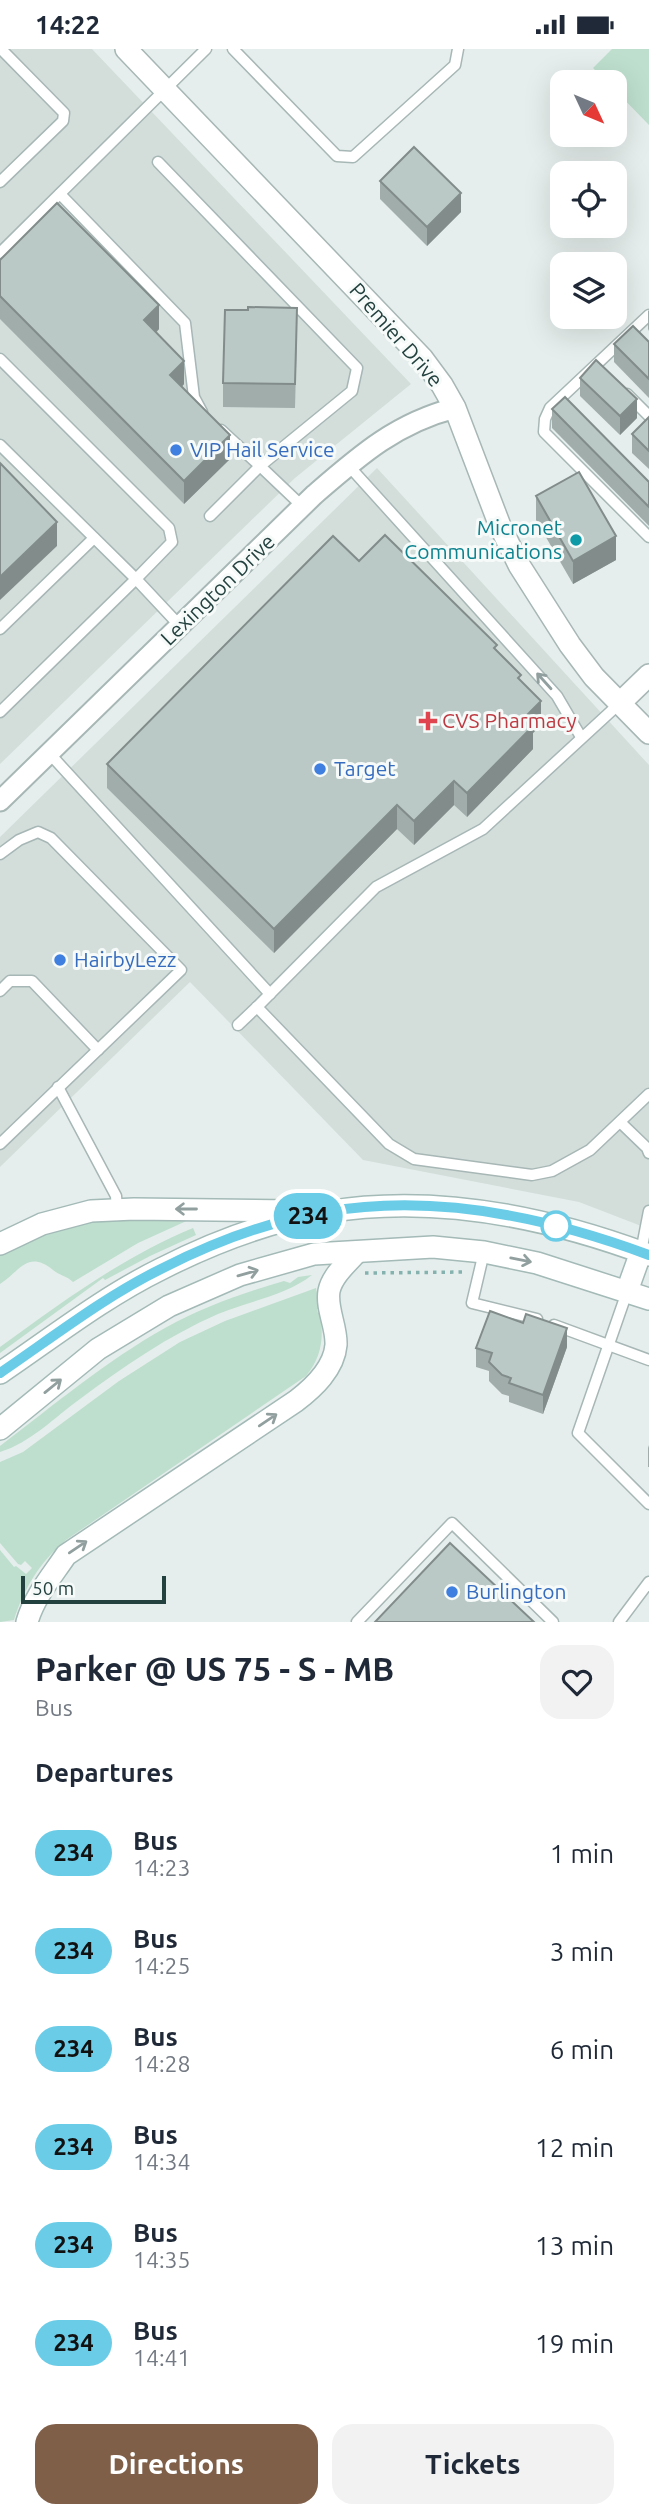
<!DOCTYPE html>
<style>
body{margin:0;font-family:Ubuntu,sans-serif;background:#f2f2f3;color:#1f2937;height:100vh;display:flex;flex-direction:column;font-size:26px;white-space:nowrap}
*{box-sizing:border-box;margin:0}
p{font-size:23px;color:#747a83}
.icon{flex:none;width:38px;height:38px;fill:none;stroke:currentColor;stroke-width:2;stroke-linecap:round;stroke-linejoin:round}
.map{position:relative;height:1573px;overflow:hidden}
.sheet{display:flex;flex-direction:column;background:#fff;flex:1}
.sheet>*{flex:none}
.badge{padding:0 14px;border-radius:23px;font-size:24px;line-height:46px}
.needle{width:46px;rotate:134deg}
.fabs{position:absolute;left:550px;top:21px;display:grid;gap:14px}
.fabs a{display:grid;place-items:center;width:77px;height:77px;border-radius:14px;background:#fff;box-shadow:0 7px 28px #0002;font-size:35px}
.scale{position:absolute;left:21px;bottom:18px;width:145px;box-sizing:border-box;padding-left:7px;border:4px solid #23413f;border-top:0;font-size:19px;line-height:24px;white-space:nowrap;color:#23413f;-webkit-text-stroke:5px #f6faf9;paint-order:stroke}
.map>.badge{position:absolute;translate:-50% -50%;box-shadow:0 0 0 4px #fff}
h2{padding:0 35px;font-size:26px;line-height:63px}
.round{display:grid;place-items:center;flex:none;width:74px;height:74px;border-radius:21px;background:#f2f2f3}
.summary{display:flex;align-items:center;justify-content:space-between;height:119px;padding:0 35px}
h1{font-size:33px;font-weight:700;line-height:52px}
.button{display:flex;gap:14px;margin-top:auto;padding:14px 35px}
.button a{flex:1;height:80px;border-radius:21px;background:#7f5f48;color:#fff;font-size:28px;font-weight:700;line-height:80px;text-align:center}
.button a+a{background:#f2f2f3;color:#1f2937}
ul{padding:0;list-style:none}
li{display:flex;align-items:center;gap:21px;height:98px;padding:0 35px}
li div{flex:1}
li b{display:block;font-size:26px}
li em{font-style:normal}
li .badge{min-width:77px;font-weight:700;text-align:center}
.status{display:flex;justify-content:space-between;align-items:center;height:49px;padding:0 35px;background:#fff;direction:ltr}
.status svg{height:19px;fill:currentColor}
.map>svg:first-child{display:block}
</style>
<div class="status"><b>14:22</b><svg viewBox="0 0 49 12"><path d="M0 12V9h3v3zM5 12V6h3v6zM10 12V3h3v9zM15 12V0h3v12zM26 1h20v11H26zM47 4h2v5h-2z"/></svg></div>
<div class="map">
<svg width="649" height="1573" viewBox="0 0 649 1573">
<rect width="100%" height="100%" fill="#e5eeec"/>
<g fill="#d3dedb">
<polygon points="0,0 92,0 411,335 295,429 0,715"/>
<polygon points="377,419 649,716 649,1180 579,1153 363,1111 190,933 0,1118 0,788"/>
</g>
<g fill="#bedfce">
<polygon points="612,0 649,0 649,76 614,40 614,33 607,33 593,19"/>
<path d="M112 1168 193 1169 138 1194 73 1233C67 1227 59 1226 53 1221 28 1201 21 1221 0 1235V1204L54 1180Z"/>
<path d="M193 1179 196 1186 150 1207 105 1231 103 1229 0 1304V1298C62 1253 121 1209 193 1179Z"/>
<path d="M312 1226C285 1247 249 1252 218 1265 168 1287 124 1317 80 1350 55 1368 30 1394 0 1403V1397C54 1356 106 1312 165 1279 203 1258 243 1244 284 1232L290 1234 298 1228Z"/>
<path d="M316 1239 320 1259 317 1260 318 1264H320C324 1288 322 1308 306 1327L66 1491C40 1513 24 1539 14 1571L0 1573V1501L14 1518 16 1517 26 1525 32 1519 25 1512 21 1516 18 1515 0 1494V1413L23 1403 119 1332 180 1293 225 1272Z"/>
</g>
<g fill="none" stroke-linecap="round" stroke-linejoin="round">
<defs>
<g id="service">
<polyline points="233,0 337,107 353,108 455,16 458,0"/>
<polyline points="158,113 357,319 352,342 260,417 221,381"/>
<polyline points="0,133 63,72 64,64 1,0"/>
<polyline points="60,145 185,274 194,348 202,363"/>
<polyline points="0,204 206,0"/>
<polyline points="649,266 550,359 545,370 544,383 649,488"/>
<polyline points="0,310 169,479 172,493 136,530 180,577"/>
<polyline points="627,345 649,367"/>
<polyline points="0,396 136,530 0,663"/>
<polyline points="348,416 557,647 581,688"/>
<polyline points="210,467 260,417 302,457"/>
<polyline points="0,580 94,489"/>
<polyline points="620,654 483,780 376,838 257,958 389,1095 414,1110 532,1126 552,1122 590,1101 649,1045"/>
<polyline points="49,704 270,945"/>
<polyline points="0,805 19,791 38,783 51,789 181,921 0,1095"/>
<polyline points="0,942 10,932 32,932 98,1001"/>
<polyline points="238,976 257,958"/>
<polyline points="58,1038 116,1147 117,1160"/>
<polyline points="620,1073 647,1099 649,1104"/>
<polyline points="484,1203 472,1254 537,1270"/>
<polyline points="641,1203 649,1162"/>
<polyline points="627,1243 578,1384 649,1455"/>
<polyline points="554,1276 649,1311"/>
<polyline points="357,1573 452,1474 553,1573"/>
<polyline points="619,1573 649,1533"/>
</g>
<path id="minor" d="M0 752 314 446C359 407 396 374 455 359"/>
<g id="tertiary">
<polyline points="126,0 422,309 442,336 455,359 500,477 519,516 570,596 594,628 649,684"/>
<polyline points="620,654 649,626"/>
</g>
<g id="secondary">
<polyline points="0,1195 42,1175 91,1162 134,1160 294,1162"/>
<polyline points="627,1242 641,1203"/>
<path d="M0 1324C53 1288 104 1248 161 1220 212 1194 270 1172 326 1163 434 1145 547 1168 649 1206"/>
<polyline points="0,1380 98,1300 169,1257 240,1226 314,1205 433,1198 484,1203 537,1214 649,1250"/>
<path d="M27 1573C34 1548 52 1527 66 1506L296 1352C313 1339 334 1320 336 1296 337 1278 326 1260 329 1242 332 1227 347 1214 357 1203"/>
</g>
</defs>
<use href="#service" stroke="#a7b7b5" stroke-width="13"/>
<use href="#minor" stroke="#a7b7b5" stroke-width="23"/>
<use href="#tertiary" stroke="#a7b7b5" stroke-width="24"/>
<use href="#secondary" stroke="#a3bab7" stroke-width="24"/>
<polyline stroke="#85b2ae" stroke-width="3.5" stroke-dasharray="3.5 5" stroke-linecap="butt" points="365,1224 466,1223"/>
<use href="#service" stroke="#fff" stroke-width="10"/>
<use href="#minor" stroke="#fff" stroke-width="19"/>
<use href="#tertiary" stroke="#fff" stroke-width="21"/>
<use href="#secondary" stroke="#fff" stroke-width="21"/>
</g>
<g fill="#a0adaa">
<polygon points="380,132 461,163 427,197 380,150"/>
<polygon points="0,211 159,280 156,284 184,335 182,338 230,410 184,455 0,270"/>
<polygon points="649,261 649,282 648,280 648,262"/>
<polygon points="297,283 295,359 223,358 223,334"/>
<polygon points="649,293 649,349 614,313 614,295"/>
<polygon points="580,329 637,369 620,386 580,347"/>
<polygon points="552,360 649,433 649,477 552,379"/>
<polygon points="649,368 649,420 632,404 632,385"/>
<polygon points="536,447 616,511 573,535 536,471"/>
<polygon points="497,602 521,632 541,676 533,684 533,700 467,768 454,756 414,796 397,780 274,904 107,739 107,715"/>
<polygon points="567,1298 543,1365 509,1353 509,1347 502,1345 489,1332 489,1322 476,1318 476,1299"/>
<polygon points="649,1396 649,1418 648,1418 648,1399"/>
</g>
<g fill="#828d8b">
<polygon points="461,144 461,163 427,197 427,178"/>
<polygon points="159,256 159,280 144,295 144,271"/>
<polygon points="184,312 184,335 170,350 170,326"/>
<polygon points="637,350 637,369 620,386 620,367"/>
<polygon points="230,386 230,410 184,455 184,432"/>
<polygon points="57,473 57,497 0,551 0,528"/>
<polygon points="616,487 616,511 573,535 573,512"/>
<polygon points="541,652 541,676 533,684 533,700 467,768 467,744 525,668"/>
<polygon points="454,732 454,756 414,796 414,772"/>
<polygon points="397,756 397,780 274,904 274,880"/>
<polygon points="567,1279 567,1298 543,1365 543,1346"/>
</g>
<g fill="#bac9c6" stroke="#828d8b" stroke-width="2">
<polygon points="414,98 461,144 427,178 380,132"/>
<polygon points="57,154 159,256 144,271 184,312 170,326 230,386 184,432 0,247 0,211"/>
<polygon points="248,258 297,259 295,335 223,334 225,261 248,261"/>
<polygon points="633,277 649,293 649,330 614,295"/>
<polygon points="596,311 637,350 620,367 580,329"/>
<polygon points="565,348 649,433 649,458 552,360"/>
<polygon points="649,368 649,402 632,385"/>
<polygon points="0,414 57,473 0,528"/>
<polygon points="579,423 616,487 573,512 536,447"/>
<polygon points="385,486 497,596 494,599 521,626 518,629 541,652 525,668 533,677 467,744 454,732 414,772 397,756 274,880 107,715 333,487 359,512"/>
<polygon points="490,1262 523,1274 526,1265 567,1279 543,1346 509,1334 511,1329 502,1326 489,1313 492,1304 476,1299"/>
<polygon points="450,1494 534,1573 375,1573"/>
</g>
<defs><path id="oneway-shaft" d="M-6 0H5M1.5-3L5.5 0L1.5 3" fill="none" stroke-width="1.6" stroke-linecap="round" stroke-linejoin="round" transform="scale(1.75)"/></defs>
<g stroke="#91a09f">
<use href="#oneway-shaft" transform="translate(544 632) rotate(-132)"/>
<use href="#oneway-shaft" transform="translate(186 1160) rotate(-180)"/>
<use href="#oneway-shaft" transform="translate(521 1211) rotate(11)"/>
<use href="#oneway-shaft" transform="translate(248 1224) rotate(-16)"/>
<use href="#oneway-shaft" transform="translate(53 1337) rotate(-39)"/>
<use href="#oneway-shaft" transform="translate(268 1371) rotate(-34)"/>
<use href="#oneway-shaft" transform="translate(78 1498) rotate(-34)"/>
</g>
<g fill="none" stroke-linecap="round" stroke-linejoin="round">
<defs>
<path id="line" d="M0 1324C53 1288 104 1248 161 1220 212 1194 270 1172 326 1163 434 1144 547 1168 649 1206"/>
</defs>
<use href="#line" stroke="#fff" stroke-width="16"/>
<use href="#line" stroke="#6bcce7" stroke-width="10"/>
</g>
<g fill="#3f7fe0" stroke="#f6faf9" stroke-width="2.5">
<circle cx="176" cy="401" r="7"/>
<circle cx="320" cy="720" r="7"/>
<circle cx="60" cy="911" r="7"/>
<circle cx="452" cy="1543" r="7"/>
</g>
<circle fill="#0f9aa8" stroke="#f6faf9" stroke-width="2.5" cx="576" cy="491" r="7"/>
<path fill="#e0444e" stroke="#f6faf9" stroke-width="2.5" d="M424.5 661.5h7v7h7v7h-7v7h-7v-7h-7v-7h7z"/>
<circle fill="#fff" stroke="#6bcce7" stroke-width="3.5" cx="556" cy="1177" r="14"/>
<g text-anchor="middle" stroke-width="6" stroke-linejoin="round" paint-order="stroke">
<g font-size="21" fill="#23413f" stroke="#f6faf9">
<text transform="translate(396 286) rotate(49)" y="7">Premier Drive</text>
<text transform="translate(218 541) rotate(-44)" y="7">Lexington Drive</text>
</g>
<g font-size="21" fill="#366cbe" stroke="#f6faf9" text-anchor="start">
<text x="190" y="408">VIP Hail Service</text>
<text x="334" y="727">Target</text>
<text x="74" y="918">HairbyLezz</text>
<text x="466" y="1550">Burlington</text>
</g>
<g font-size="21" fill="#0d838f" stroke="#f6faf9" text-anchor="end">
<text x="562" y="486">Micronet<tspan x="562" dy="24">Communications</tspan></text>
</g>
<g font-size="21" fill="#be3a42" stroke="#f6faf9" text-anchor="start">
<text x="442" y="679">CVS Pharmacy</text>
</g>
</g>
</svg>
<div class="fabs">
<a><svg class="needle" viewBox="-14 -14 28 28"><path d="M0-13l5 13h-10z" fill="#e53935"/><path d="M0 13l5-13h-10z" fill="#747a83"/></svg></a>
<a><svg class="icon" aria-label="locate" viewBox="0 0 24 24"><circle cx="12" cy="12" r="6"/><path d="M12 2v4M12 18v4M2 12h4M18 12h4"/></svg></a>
<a><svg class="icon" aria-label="layers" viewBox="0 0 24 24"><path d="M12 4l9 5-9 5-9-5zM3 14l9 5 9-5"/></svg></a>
</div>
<div class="scale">50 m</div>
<b class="badge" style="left:308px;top:1167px;background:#6bcce7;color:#111">234</b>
</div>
<section class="sheet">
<div class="summary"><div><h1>Parker @ US 75 - S - MB</h1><p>Bus</p></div><a class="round"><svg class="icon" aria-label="heart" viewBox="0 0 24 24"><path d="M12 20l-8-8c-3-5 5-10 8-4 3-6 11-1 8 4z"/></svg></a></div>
<h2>Departures</h2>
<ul>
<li><span class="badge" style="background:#6bcce7;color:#111">234</span><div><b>Bus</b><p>14:23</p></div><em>1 min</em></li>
<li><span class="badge" style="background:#6bcce7;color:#111">234</span><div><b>Bus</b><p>14:25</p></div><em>3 min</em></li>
<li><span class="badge" style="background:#6bcce7;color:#111">234</span><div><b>Bus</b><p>14:28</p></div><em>6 min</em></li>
<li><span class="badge" style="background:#6bcce7;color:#111">234</span><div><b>Bus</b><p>14:34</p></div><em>12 min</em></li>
<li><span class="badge" style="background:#6bcce7;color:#111">234</span><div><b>Bus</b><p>14:35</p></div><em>13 min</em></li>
<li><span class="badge" style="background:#6bcce7;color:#111">234</span><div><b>Bus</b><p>14:41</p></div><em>19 min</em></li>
</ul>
<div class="button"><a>Directions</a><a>Tickets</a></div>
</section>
